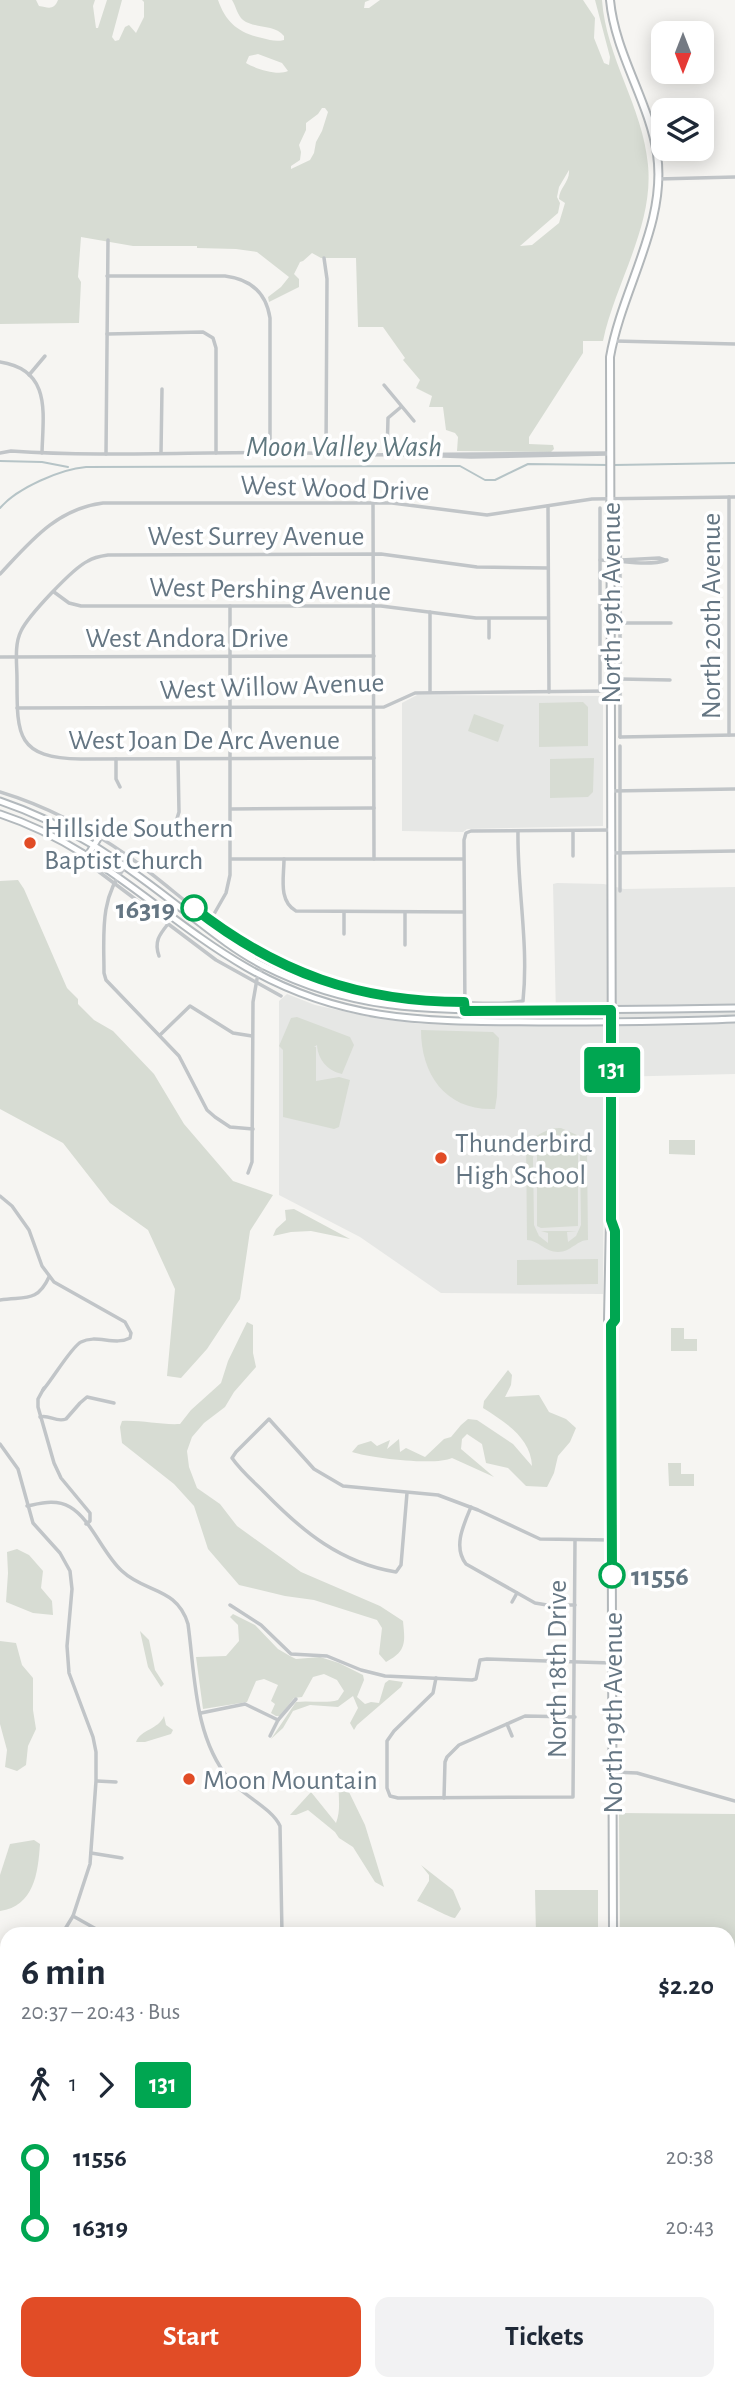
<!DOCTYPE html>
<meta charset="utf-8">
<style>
body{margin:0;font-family:"Alegreya Sans",sans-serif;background:#f2f2f3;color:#1f2937;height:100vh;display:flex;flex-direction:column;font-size:26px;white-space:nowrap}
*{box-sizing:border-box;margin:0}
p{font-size:23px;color:#747a83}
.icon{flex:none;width:38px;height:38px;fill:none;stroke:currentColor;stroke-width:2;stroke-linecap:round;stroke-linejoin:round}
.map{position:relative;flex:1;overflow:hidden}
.panel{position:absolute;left:0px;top:1927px;width:735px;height:464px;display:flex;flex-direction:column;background:#fff;border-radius:21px 21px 0 0;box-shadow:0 4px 18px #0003}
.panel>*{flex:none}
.badge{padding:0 14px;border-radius:5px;font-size:24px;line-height:46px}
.needle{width:46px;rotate:180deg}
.tools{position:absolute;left:651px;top:21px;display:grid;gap:14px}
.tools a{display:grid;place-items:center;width:63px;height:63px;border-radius:14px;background:#fff;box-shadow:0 4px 18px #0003;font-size:35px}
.map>.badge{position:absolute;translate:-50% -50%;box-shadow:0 0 0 4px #fff}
.legs{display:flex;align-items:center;gap:10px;height:77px;padding:0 21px;font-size:23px}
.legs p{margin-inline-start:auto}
.head{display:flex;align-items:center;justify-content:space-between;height:119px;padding:0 21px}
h1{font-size:38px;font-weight:600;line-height:52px}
.cta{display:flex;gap:14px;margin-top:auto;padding:14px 21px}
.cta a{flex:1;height:80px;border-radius:14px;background:#e14c26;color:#fff;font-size:28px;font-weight:600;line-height:80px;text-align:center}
.cta a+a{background:#f2f2f3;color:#1f2937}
ul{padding:0 21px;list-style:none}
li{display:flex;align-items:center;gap:24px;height:70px;font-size:26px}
li i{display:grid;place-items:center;width:10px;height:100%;margin:0 9px;background:currentColor}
li i::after{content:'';width:18px;height:18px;margin:-9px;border:5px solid;border-radius:50%;background:#fff}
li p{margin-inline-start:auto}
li:first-child i{background:linear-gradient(#0000 50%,currentColor 0)}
li:last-child i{background:linear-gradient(currentColor 50%,#0000 0)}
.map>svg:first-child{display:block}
</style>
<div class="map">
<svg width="735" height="2389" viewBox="0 0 735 2389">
<rect width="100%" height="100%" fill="#f6f5f2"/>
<g fill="#e6e7e5">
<polygon points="417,695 603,696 603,826 467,829 463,832 402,831 402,703"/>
<polygon points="557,883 604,884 624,889 735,887 735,1074 612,1077 612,1123 604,1122 603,1294 441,1293 360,1237 279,1195 279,1001 287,994 315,1005 375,1018 421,1024 505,1025 505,1016 556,1015 553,884"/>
</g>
<g fill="#d7dcd3" fill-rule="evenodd">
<path d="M0 0H36L39 6C49 8 54 10 58 0H95L93 6 96 28H98L107 0H122L112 37 115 41 119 40 125 27 129 25 136 33 144 17V2L142 0H218C226 23 239 33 262 38 270 40 276 42 284 40V36C274 24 255 29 243 20 237 15 236 6 232 0H370L365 2 364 8H369L380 0H583L595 18 594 38 604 63 609 65 610 57 595 0H602C606 58 643 107 648 165 654 226 615 283 603 341H583V353L529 437V444L553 445 554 449 551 452 457 451 458 437 455 433 446 430 443 407H429L432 396 416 388 420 380 403 360 405 358 383 327H358L356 258H321L312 253 303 261 300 262 294 274 299 279V287L269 302 268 297 281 287 289 277 257 252 236 249 197 248V246H133L81 237 78 277 81 282 79 323 0 324ZM258 54 282 63 288 71C278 76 256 69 246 63L249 56ZM322 108H325L328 112 322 131 316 142 314 153 310 160 291 169V166L300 160 301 152 299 145 306 130V123L318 114ZM569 170C570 182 559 188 559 199L565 203 559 223 532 245 520 246 558 213 560 203 557 197 559 187Z"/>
<polygon points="583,702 588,707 588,746 539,747 539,703"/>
<polygon points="474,714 504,725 498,742 468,731"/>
<polygon points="594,758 593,792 588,797 550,798 550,759"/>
<polygon points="18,880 24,889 67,988 78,999 78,1004 94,1020 113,1031 154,1074 184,1124 233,1181 273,1195 250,1231 240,1299 207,1349 181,1378 167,1376 175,1289 148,1230 110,1203 63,1143 0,1109 0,881"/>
<path d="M297 1017 350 1037 354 1045 342 1074C328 1071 318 1060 317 1045L314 1047H316V1081L339 1077 350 1080 339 1127 334 1129 283 1117V1050L279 1046 291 1018Z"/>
<path d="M421 1030 493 1032 499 1038 497 1096 495 1109C446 1111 421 1075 421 1030Z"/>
<path d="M561 1128 577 1135 587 1150 588 1240C577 1240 571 1252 558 1252 545 1252 538 1240 527 1240L526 1138C539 1138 545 1127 561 1128ZM552 1135C566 1134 576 1140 580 1153L581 1225 576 1236 568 1242 567 1232 577 1231H541L548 1233V1243L539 1236 534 1225 533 1158 535 1149 540 1141Z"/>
<polygon points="669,1140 695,1140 695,1155 669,1154"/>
<polygon points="573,1151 578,1153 578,1226 541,1228 537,1226 537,1153 540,1152"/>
<polygon points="294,1209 350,1239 311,1231 291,1232 273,1236 276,1229 286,1220 285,1210"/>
<polygon points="598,1259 598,1284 517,1285 517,1260"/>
<path d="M247 1322 253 1325V1353L256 1367 234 1392 225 1407 204 1423 192 1437 187 1451 189 1467 197 1488 220 1504 237 1526 301 1572 380 1606 403 1621C405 1642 407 1651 386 1662L379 1654 382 1628 377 1620 314 1600 285 1596 239 1585 208 1549 194 1506 174 1484 122 1443 120 1427 122 1421C142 1420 160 1425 180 1424L191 1410 221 1383 228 1361Z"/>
<polygon points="671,1328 684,1328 684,1339 697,1339 697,1351 671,1351"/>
<path d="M508 1370 512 1375 511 1385 505 1397 539 1395 549 1412 566 1419 576 1428 570 1442 558 1456 554 1473 547 1487 526 1486 508 1468 486 1463 482 1444 467 1434 462 1439 461 1449 494 1477 452 1458C436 1466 370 1458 352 1452L358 1445 371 1441 377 1446 390 1440 387 1449 399 1439 400 1452 406 1448 425 1457 444 1439 451 1437 461 1425 468 1419 477 1420 513 1444 532 1466C531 1438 505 1422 483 1408L484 1401Z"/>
<polygon points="668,1463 681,1463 681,1474 694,1474 694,1486 669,1486"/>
<polygon points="17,1549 29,1555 43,1571 41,1588 52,1601 53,1615 33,1613 6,1602 8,1573 7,1552"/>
<path d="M233 1614 255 1625 278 1649 290 1656 296 1659 320 1657 339 1663 363 1675 364 1680 357 1697 365 1704 371 1702 379 1703 385 1683 389 1680 403 1682 401 1687 357 1725 354 1730 350 1723 358 1708 353 1696 338 1707 310 1705 293 1711 283 1728 271 1739 296 1702C310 1700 325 1704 338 1700L344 1691 337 1680 324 1674 313 1677 302 1697 294 1698 280 1716H276L271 1713 275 1704 271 1701 278 1685 264 1679 256 1681 247 1702 203 1709 196 1657 226 1656 239 1641 238 1625 230 1617Z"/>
<polygon points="140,1631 149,1640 155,1670 164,1684 161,1687 148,1667"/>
<polygon points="0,1641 16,1643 22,1665 33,1678 33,1710 36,1729 28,1746 26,1765 17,1771 5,1767 7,1750 0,1724"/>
<path d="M164 1716 166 1725 173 1730 171 1734 145 1742H136C141 1729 158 1730 164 1716Z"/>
<path d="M339 1776 348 1784V1790L365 1825 384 1887 375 1882 353 1847 339 1838 335 1832 308 1810 296 1815H290L311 1792 336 1823C342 1808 337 1792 339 1776Z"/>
<polygon points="619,1813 735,1814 735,2116 728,2116 728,1934 620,1934"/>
<path d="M34 1840 40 1844C38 1873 34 1906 0 1911V1875L10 1844Z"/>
<path d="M421 1865 453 1890 461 1909 455 1918C448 1917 427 1905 417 1901L429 1881V1875Z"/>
<polygon points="535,1890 598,1890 598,1934 536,1934"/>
<polygon points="7,2084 7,2141 0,2141 0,2086"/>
<polygon points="7,2334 7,2384 19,2384 17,2389 0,2389 0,2345"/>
</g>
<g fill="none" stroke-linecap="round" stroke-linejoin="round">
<g stroke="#b6c4c7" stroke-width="2">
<polyline points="0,461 42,462 68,467"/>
<polyline points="614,465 735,463"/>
<path d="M0 508C17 488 61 469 86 467L451 466H460L485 480H495L528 464 608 465"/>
<polyline points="728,2014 735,2014"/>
<polyline points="0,2110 7,2111"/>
<polyline points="0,2388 7,2373"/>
</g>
<defs>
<g id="secondary">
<path d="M0 801C68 824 116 858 173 902 202 924 231 949 264 966 355 1012 429 1010 528 1010 597 1010 666 1009 735 1008"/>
<path d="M0 814C98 846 160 917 246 967 345 1024 429 1021 539 1022 604 1022 670 1022 735 1019"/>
<polyline points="88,855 99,837"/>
<polyline points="728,2123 735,2123"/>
<polyline points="0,2209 7,2206"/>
<polyline points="0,2222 7,2219"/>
</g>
<g id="primary">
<path d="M610 0C615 54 649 101 657 154 667 224 622 288 610 357L612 1117 608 1320 611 1325 613 1934"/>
<polyline points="611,1220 615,1232 615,1320 611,1325"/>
<polyline points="615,2384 615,2389"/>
</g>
</defs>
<use href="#secondary" stroke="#b3b9bd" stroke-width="9"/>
<use href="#primary" stroke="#b2b7ba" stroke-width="10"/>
<g stroke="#c1c5c8" stroke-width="3.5">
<polyline points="658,179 735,177"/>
<polyline points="324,258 327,279 326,452"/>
<path d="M107 276H225C250 279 266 292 270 318V452"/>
<polyline points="107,334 203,332 213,338 216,348 216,453"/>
<polyline points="615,341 735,344"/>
<path d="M0 362C52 370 43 413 42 453"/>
<polyline points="29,375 45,356"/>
<polyline points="384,385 414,421"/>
<path d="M0 453 11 451C126 459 241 448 355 455L610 453"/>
<polyline points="161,453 162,389"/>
<polyline points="106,454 108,240"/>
<polyline points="387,455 388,418 401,407"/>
<polyline points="415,455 471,457 607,454"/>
<polyline points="729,497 729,735"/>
<polyline points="373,503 374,859"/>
<polyline points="548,506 549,692"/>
<polyline points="600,508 600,691"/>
<polyline points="620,511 620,737"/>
<path d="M600 560C622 560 646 567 667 560"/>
<polyline points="621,560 659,558 665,560"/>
<path d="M0 574C30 542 56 509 103 503H392L487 515 592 499 735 497"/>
<polyline points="54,592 69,603 81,606 381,606 476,618 548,618"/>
<polyline points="430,612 430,692"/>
<polyline points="620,623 671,623"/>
<polyline points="489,638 489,619"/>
<polyline points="0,657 374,656"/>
<polyline points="620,679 670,680"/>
<polyline points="17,708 384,707 415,693 610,691"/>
<polyline points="620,737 735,735"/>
<polyline points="620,746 620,891"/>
<path d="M374 758 81 759C16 758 17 735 17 679 17 664 14 645 21 631 28 616 73 568 88 561 94 557 101 556 108 555L381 554 477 567 548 568"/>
<polyline points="116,759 116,779 120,787"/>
<polyline points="611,791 735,789"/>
<path d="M0 792C46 806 88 828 128 856 164 882 196 912 233 937 296 979 373 1003 449 1002 472 1002 500 1006 523 1001 529 944 517 888 518 831"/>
<polyline points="231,809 374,808"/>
<polyline points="175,825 179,812 178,759"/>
<polyline points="573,831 573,856"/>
<polyline points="612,853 735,851"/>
<polyline points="231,859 463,859"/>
<path d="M284 859C284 877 278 901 296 911L464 912"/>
<polyline points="90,865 216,960 281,996"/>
<path d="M126 866C99 897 104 935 104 973L106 980 179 1056 207 1110 215 1117 230 1127 253 1129"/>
<polyline points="344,913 344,934"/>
<polyline points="405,913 405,945"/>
<polyline points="210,921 226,893 230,875 230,606"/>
<path d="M159 956C154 942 159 935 168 924"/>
<polyline points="465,1021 464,840 466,833 471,831 612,830"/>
<polyline points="160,1035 190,1006 233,1033 252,1036"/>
<polyline points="248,1173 252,1162 253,1002 257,979 263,965"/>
<path d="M0 1196 12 1206 29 1230 42 1266 54 1282 125 1322 131 1333 130 1338C115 1346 96 1334 81 1342 72 1346 52 1380 43 1390"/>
<path d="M0 1300C25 1296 37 1303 49 1277"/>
<polyline points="44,1388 38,1399 38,1407 54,1463 61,1478 90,1513 90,1521 86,1524"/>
<path d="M40 1417C49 1414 56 1423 66 1419L80 1403 87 1397 114 1403"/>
<polyline points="0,1444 18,1469 33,1523 60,1553 70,1571 72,1589 67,1646 69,1673 93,1737 96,1752 96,1781 90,1864 73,1916 62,1934"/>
<path d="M407 1493 401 1565 396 1572C341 1563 303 1532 265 1493 254 1482 241 1471 232 1458L236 1452 269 1419 314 1469 343 1486 438 1495 478 1510 540 1539 611 1540"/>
<path d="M27 1506C42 1503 56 1499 70 1507 91 1519 103 1554 122 1571 145 1593 177 1587 188 1624 195 1675 194 1737 229 1779 243 1796 272 1808 280 1826L282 1934"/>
<path d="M471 1507C463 1526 453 1547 466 1564L535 1603 547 1605H575"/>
<polyline points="512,1602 517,1593"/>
<polyline points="230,1605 261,1625 291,1654 327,1656 361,1670 385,1676 472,1680 476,1679 480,1660 487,1659 611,1663"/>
<polyline points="436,1678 433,1693 394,1731 387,1741 387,1788 390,1796 398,1798 573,1797 575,1540"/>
<polyline points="201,1713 245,1704 278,1720"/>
<polyline points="507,1724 512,1736"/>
<polyline points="270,1736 278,1720 296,1699"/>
<polyline points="612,1772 637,1773 735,1801"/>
<polyline points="97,1781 116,1782"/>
<polyline points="444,1798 445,1762 447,1757 459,1745 525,1716 575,1717"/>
<polyline points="91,1853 122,1858"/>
<polyline points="73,1916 105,1934"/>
<polyline points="0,1969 7,1968"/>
<polyline points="0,2080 7,2078"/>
<polyline points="0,2173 7,2173"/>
<polyline points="728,2264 735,2263"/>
<polyline points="0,2296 7,2286"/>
<path d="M735 2314C726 2328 726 2343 735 2356"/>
<polyline points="728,2365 735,2358"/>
<polyline points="50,2384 50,2389"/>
<polyline points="307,2384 307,2389"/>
<polyline points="362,2384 362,2389"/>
<polyline points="415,2384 416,2389"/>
<polyline points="85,2389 85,2384"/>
<polyline points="706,2389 711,2384"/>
</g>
<use href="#secondary" stroke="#fff" stroke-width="5"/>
<use href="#primary" stroke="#fff" stroke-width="6"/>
</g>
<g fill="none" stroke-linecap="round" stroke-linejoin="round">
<defs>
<path id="line-1" d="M194 908C277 973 359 1002 464 1002L465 1011 611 1010V1220L615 1231V1320L611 1325 612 1575"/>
</defs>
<use href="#line-1" stroke="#fff" stroke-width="16"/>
<use href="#line-1" stroke="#00a651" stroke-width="10"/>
</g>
<g fill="#e14c26" stroke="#fff" stroke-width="2.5">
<circle cx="30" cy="843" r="7"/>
<circle cx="441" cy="1158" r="7"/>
<circle cx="189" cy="1779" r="7"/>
</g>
<g fill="#fff" stroke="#00a651" stroke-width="3.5">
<circle cx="194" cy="908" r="12"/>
<circle cx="612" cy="1575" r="12"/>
</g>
<g text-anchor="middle" stroke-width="7" stroke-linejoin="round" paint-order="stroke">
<g font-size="28" fill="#657683" stroke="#fff">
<text transform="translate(335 487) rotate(2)" y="10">West Wood Drive</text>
<text x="256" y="545">West Surrey Avenue</text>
<text transform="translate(270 588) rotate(1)" y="10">West Pershing Avenue</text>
<text transform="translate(610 603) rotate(-90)" y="10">North 19th Avenue</text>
<text transform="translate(710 616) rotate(-90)" y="10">North 20th Avenue</text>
<text x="187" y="647">West Andora Drive</text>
<text transform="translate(272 685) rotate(-2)" y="10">West Willow Avenue</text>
<text x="204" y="749">West Joan De Arc Avenue</text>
<text transform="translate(556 1669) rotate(-90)" y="10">North 18th Drive</text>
<text transform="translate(612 1713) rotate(-90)" y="10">North 19th Avenue</text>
</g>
<g font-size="28" fill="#657683" stroke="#fff" text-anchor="start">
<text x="44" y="837">Hillside Southern<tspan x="44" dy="32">Baptist Church</tspan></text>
<text x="455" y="1152">Thunderbird<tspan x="455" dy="32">High School</tspan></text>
<text x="203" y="1789">Moon Mountain</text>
</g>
<g font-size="28" font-weight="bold" fill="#657683" stroke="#fff" text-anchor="end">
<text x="175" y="918">16319</text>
<text x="631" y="1585" text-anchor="start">11556</text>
</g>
<g font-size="30" font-style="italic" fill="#60787f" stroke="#fff">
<text x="344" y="456">Moon Valley Wash</text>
</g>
</g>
</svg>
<div class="tools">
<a><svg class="needle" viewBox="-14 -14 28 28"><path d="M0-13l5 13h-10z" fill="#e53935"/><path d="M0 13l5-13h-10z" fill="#747a83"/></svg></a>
<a><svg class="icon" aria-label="layers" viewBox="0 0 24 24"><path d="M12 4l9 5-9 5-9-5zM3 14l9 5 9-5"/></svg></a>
</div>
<b class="badge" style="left:612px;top:1070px;background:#00a651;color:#fff">131</b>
<section class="panel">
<div class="head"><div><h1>6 min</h1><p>20:37 – 20:43 · Bus</p></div><b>$2.20</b></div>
<div class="legs"><svg class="icon" aria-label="walk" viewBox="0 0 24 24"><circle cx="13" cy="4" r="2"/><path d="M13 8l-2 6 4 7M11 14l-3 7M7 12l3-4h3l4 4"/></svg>1<svg class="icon" aria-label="forward" viewBox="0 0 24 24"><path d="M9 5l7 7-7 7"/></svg><b class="badge" style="background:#00a651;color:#fff">131</b></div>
<ul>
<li><i style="color:#00a651"></i><b>11556</b><p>20:38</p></li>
<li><i style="color:#00a651"></i><b>16319</b><p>20:43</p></li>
</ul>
<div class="cta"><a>Start</a><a>Tickets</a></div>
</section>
</div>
